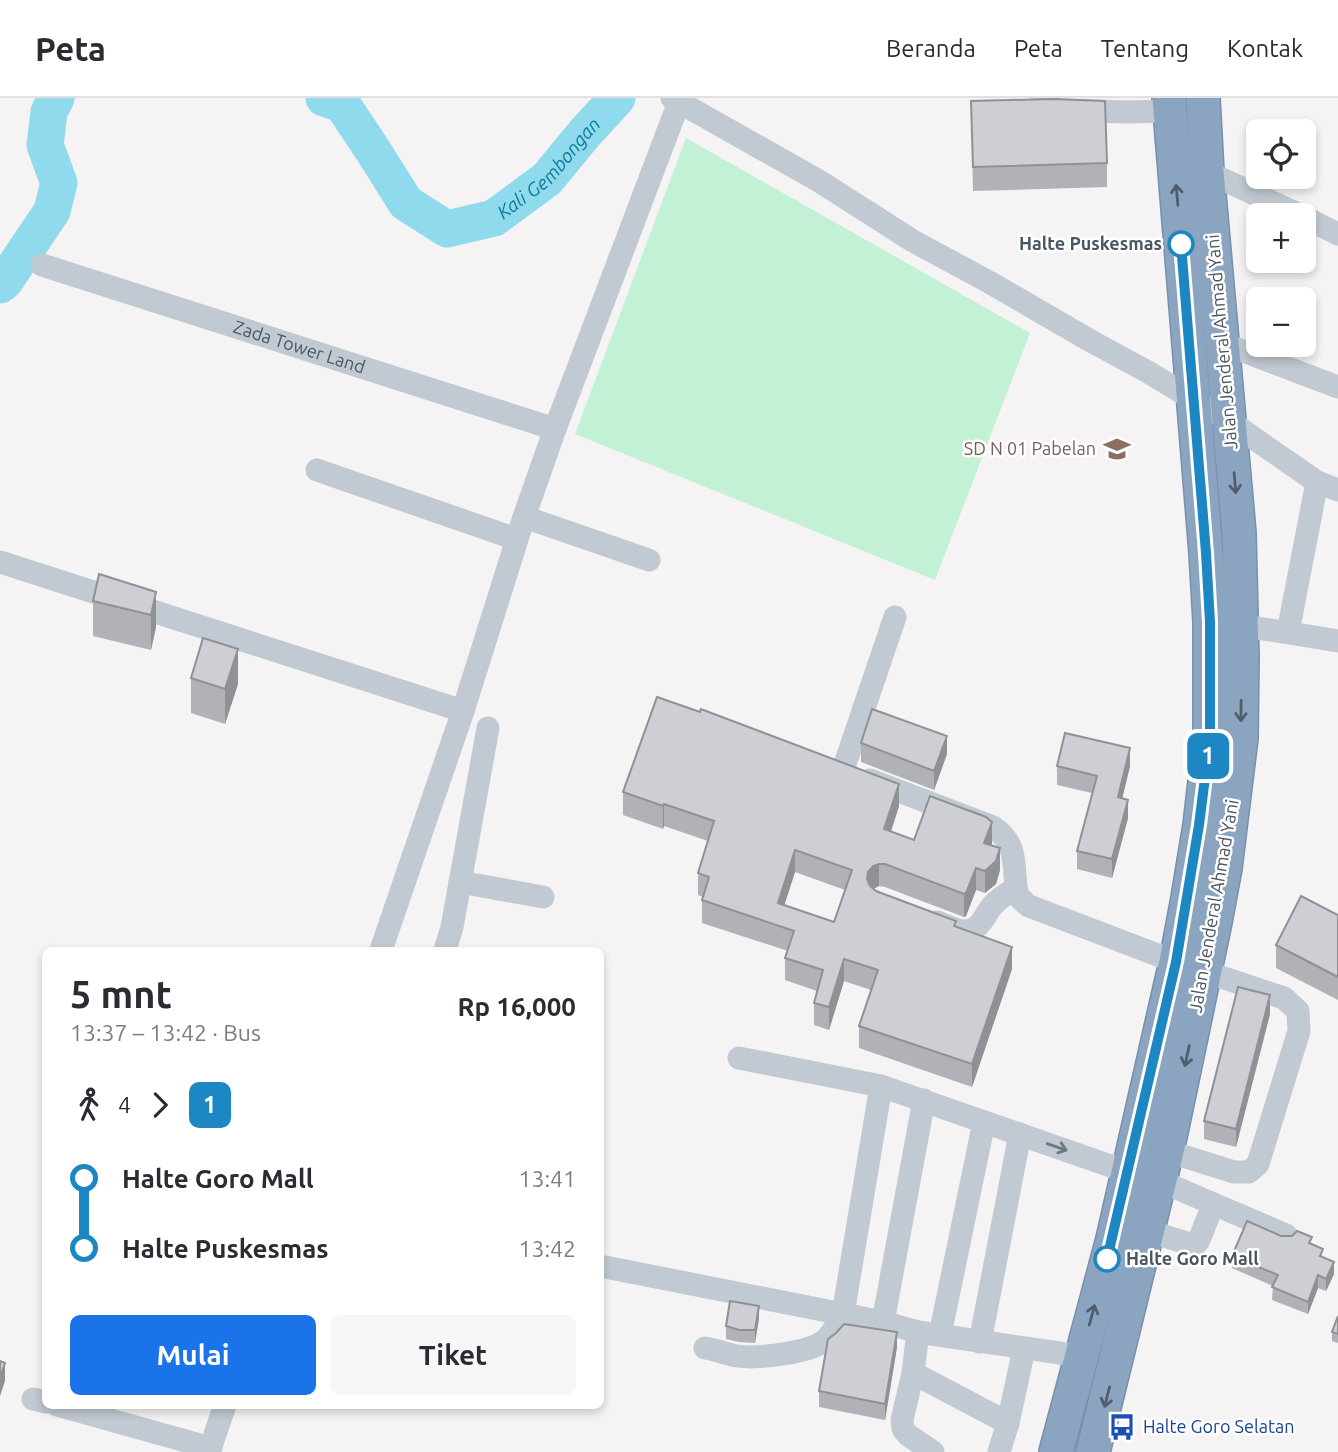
<!DOCTYPE html>
<html lang="id">
<meta charset="utf-8">
<style>
body{margin:0;font-family:Ubuntu,sans-serif;background:#f7f7f7;color:#2b2b33;height:100vh;display:flex;flex-direction:column;font-size:26px;white-space:nowrap}
*{box-sizing:border-box;margin:0}
p{font-size:23px;color:#7c7c81}
.icon{flex:none;width:38px;height:38px;fill:none;stroke:currentColor;stroke-width:2;stroke-linecap:round;stroke-linejoin:round}
.map{position:relative;flex:1;overflow:hidden}
.details{position:absolute;left:42px;top:849px;width:562px;height:462px;display:flex;flex-direction:column;background:#fff;border-radius:10px;box-shadow:0 4px 10px #0003}
.details>*{flex:none}
.badge{padding:0 14px;border-radius:10px;font-size:24px;line-height:46px}
.buttons{position:absolute;left:1246px;top:21px;display:grid;gap:14px}
.buttons a{display:grid;place-items:center;width:70px;height:70px;border-radius:10px;background:#fff;box-shadow:0 4px 10px #0003;font-size:35px}
.map>.badge{position:absolute;translate:-50% -50%;box-shadow:0 0 0 4px #fff}
.legs{display:flex;align-items:center;gap:10px;height:77px;padding:0 28px;font-size:23px}
.legs p{margin-inline-start:auto}
.summary{display:flex;align-items:center;justify-content:space-between;height:119px;padding:0 28px}
h1{font-size:38px;font-weight:700;line-height:52px}
.button{display:flex;gap:14px;margin-top:auto;padding:14px 28px}
.button a{flex:1;height:80px;border-radius:10px;background:#1a73e8;color:#fff;font-size:28px;font-weight:700;line-height:80px;text-align:center}
.button a+a{background:#f7f7f7;color:#2b2b33}
ul{padding:0 28px;list-style:none}
li{display:flex;align-items:center;gap:24px;height:70px;font-size:26px}
li i{display:grid;place-items:center;width:10px;height:100%;margin:0 9px;background:currentColor}
li i::after{content:'';width:18px;height:18px;margin:-9px;border:5px solid;border-radius:50%;background:#fff}
li p{margin-inline-start:auto}
li:first-child i{background:linear-gradient(#0000 50%,currentColor 0)}
li:last-child i{background:linear-gradient(currentColor 50%,#0000 0)}
header{display:flex;align-items:center;gap:42px;box-sizing:border-box;height:98px;padding:0 35px;background:#fff;border-bottom:2px solid #e1e1e2}
header strong{font-size:33px}
nav{display:flex;gap:38px;margin-inline-start:auto;font-size:24px}
.map>svg:first-child{display:block}
</style>
<header>
<strong>Peta</strong>
<nav><a>Beranda</a><a>Peta</a><a>Tentang</a><a>Kontak</a></nav>
</header>
<div class="map">
<svg width="1338" height="1354" viewBox="0 0 1338 1354">
<rect width="100%" height="100%" fill="#f5f3f3"/>
<polygon fill="#c3f1d5" points="686,40 1030,235 935,482 575,336"/>
<g fill="none" stroke-linecap="round" stroke-linejoin="round">
<g stroke="#90daee" stroke-width="37">
<path id="s1" d="M324 0 342 6 372 51 406 105 447 131 494 120 547 81 584 36 617 0"/>
<polyline points="0,187 5,183 52,113 59,85 45,47 49,14 56,0"/>
</g>
<defs>
<g id="highway">
<polyline points="1056,1354 1113,1141 1176,864 1188,800 1200,727 1210,640 1210,524 1206,455 1169,0"/>
<polyline points="1093,1354 1167,1053 1215,824 1225,770 1241,640 1242,559 1239,435 1207,74 1203,0"/>
</g>
</defs>
<use href="#highway" stroke="#7690ad" stroke-width="36"/>
<g stroke="#c1cad2" stroke-width="23">
<polyline points="672,0 819,83 913,143 989,184 1089,242 1148,274 1229,323 1317,384 1338,392"/>
<polyline points="1042,0 1055,12 1127,14 1170,13"/>
<polyline points="1207,74 1300,117"/>
<polyline points="1304,119 1338,136"/>
<path id="s2" d="M42 167 555 331"/>
<polyline points="1222,245 1338,289"/>
<polyline points="317,372 516,441"/>
<polyline points="524,419 649,462"/>
<polyline points="0,464 463,613"/>
<polyline points="1227,525 1338,543"/>
<polyline points="1288,534 1317,384"/>
<polyline points="843,672 895,519"/>
<path d="M870 682 993 729C1012 742 1014 756 1015 778 1016 785 1015 794 1020 800 1021 801 1027 807 1029 808L1176 864 1284 900 1298 913 1299 933 1258 1066 1249 1074H1234L1167 1053"/>
<polyline points="460,784 543,799"/>
<path d="M937 824C946 827 956 833 964 833 980 834 984 817 993 807 999 800 1008 795 1016 790"/>
<polyline points="381,852 463,613 524,419 555,331 679,4"/>
<polyline points="445,852 452,829 488,630"/>
<polyline points="739,960 881,988 1128,1074"/>
<polyline points="1160,1083 1286,1137"/>
<polyline points="1148,1133 1190,1146 1196,1146 1199,1142 1213,1107"/>
<polyline points="600,1168 843,1216 881,988"/>
<polyline points="883,1224 924,1002"/>
<polyline points="918,1234 913,1275 902,1322 903,1331 908,1337 933,1354"/>
<polyline points="940,1237 984,1024"/>
<polyline points="980,1244 1020,1036"/>
<path d="M705 1250C716 1252 727 1256 737 1258 757 1261 808 1255 824 1243 833 1236 837 1226 843 1216L883 1224 918 1234 1080 1258"/>
<polyline points="913,1275 1008,1325 1024,1251"/>
<polyline points="33,1301 46,1304"/>
<polyline points="57,1307 211,1350"/>
<polyline points="209,1354 225,1307"/>
<polyline points="999,1354 1008,1325"/>
</g>
<use href="#highway" stroke="#8ba5c1" stroke-width="33"/>
</g>
<g fill="#b0b2b7" fill-rule="evenodd">
<polygon points="971,3 1107,65 1107,89 973,93"/>
<polygon points="156,494 156,529 151,552 93,538 93,503"/>
<polygon points="191,580 238,586 225,626 191,615"/>
<polygon points="861,645 947,656 934,692 861,664"/>
<polygon points="1057,668 1130,668 1122,700 1128,720 1112,780 1077,771 1077,753 1092,695 1057,687"/>
<path d="M623 694 899 708 891 734 914 742 991 747 1000 772 996 786 985 795 976 792 966 818 964 819 885 789 879 788 873 791 956 829 1012 871 972 989 859 950V928L871 892 844 883 829 932 814 927V905L817 893 785 882V860L788 853 702 825V802L703 799 698 797V775L708 743 664 728 663 731 623 717ZM795 774 845 792 834 824 784 807Z"/>
<polygon points="1338,817 1338,902 1276,870 1276,847"/>
<polygon points="1270,916 1236,1049 1204,1041 1204,1023"/>
<polygon points="1281,1138 1312,1146 1323,1159 1334,1176 1326,1193 1318,1190 1308,1216 1272,1202 1273,1188 1232,1170 1232,1158"/>
<polygon points="1338,1218 1338,1245 1332,1243 1332,1234"/>
<polygon points="759,1220 755,1245 739,1244 726,1241 726,1228"/>
<polygon points="897,1249 885,1322 819,1309 819,1293"/>
</g>
<g fill="#909195">
<polygon points="156,494 156,529 151,552 151,517"/>
<polygon points="238,551 238,586 225,626 225,591"/>
<polygon points="947,638 947,656 934,692 934,673"/>
<polygon points="1130,650 1130,668 1118,718 1118,699"/>
<polygon points="899,686 899,708 884,754 884,731"/>
<polygon points="1128,702 1128,720 1112,780 1112,761"/>
<polygon points="664,706 664,728 663,731 663,708"/>
<polygon points="992,724 992,746 984,767 984,745"/>
<polygon points="1000,750 1000,772 996,786 985,795 985,773"/>
<polygon points="795,752 795,774 778,827 778,805"/>
<polygon points="879,766 879,788 873,791 868,796 867,781 868,774 873,768"/>
<polygon points="976,770 976,792 966,818 964,819 964,796"/>
<polygon points="1012,849 1012,871 972,989 972,966"/>
<polygon points="844,861 844,883 829,932 829,909"/>
<polygon points="1270,897 1270,916 1236,1049 1236,1031"/>
<polygon points="1334,1164 1334,1176 1326,1193 1326,1181"/>
<polygon points="1318,1177 1318,1190 1308,1216 1308,1204"/>
<polygon points="759,1208 759,1220 755,1245 755,1232"/>
<polygon points="897,1234 897,1249 885,1322 885,1306"/>
<polygon points="5,1265 5,1283 0,1298 0,1280"/>
</g>
<g fill="#cdcfd5" stroke="#909195" stroke-width="2" fill-rule="evenodd">
<polygon points="1053,1 1105,3 1107,65 973,69 971,3"/>
<polygon points="99,476 156,494 151,517 93,503"/>
<polygon points="203,540 238,551 225,591 191,580"/>
<path d="M657 599 700 614 701 611 899 686 884 731 914 742 930 698 986 719 992 724 984 745 1000 750 996 763 985 773 976 770 966 795 964 796 885 766H879L873 768 868 774 867 781 870 788 876 793 956 823 954 828 1012 849 972 966 859 928 878 872 844 861 829 909 814 905 823 872 785 860 794 833 702 802 709 779 698 775 714 723 664 706 663 708 623 694ZM795 752 852 772 834 824 778 805Z"/>
<polygon points="872,611 947,638 934,673 861,645"/>
<polygon points="1065,635 1130,650 1118,699 1128,702 1112,761 1077,753 1097,678 1057,668"/>
<polygon points="1301,798 1338,817 1338,879 1276,847"/>
<polygon points="1238,889 1270,897 1236,1031 1204,1023"/>
<polygon points="1247,1123 1281,1138 1292,1138 1297,1133 1312,1139 1309,1145 1323,1151 1320,1158 1334,1164 1326,1181 1318,1177 1308,1204 1272,1189 1278,1177 1232,1158"/>
<polygon points="730,1203 759,1208 755,1232 739,1232 726,1228"/>
<polygon points="1338,1218 1338,1236 1332,1234"/>
<polygon points="844,1226 897,1234 885,1306 819,1293 828,1241 836,1235"/>
<polygon points="0,1263 5,1265 0,1280"/>
</g>
<defs><path id="oneway-shaft" d="M-6 0H5M1.5-3L5.5 0L1.5 3" fill="none" stroke-width="1.6" stroke-linecap="round" stroke-linejoin="round" transform="scale(1.75)"/></defs>
<g stroke="#505e6b">
<use href="#oneway-shaft" transform="translate(1177 97) rotate(-95)"/>
<use href="#oneway-shaft" transform="translate(1235 385) rotate(85)"/>
<use href="#oneway-shaft" transform="translate(1241 613) rotate(91)"/>
<use href="#oneway-shaft" transform="translate(1187 958) rotate(102)"/>
<use href="#oneway-shaft" transform="translate(1092 1217) rotate(-75)"/>
<use href="#oneway-shaft" transform="translate(1107 1299) rotate(104)"/>
</g>
<use stroke="#6e7983" href="#oneway-shaft" transform="translate(1057 1049) rotate(19)"/>
<g fill="none" stroke-linecap="round" stroke-linejoin="round">
<defs>
<polyline id="line-1" points="1107,1161 1176,864 1199,727 1210,640 1210,524 1206,455 1181,146"/>
</defs>
<use href="#line-1" stroke="#fff" stroke-width="16"/>
<use href="#line-1" stroke="#1d87c4" stroke-width="10"/>
</g>
<defs>
<symbol id="school-bare" viewBox="-9 -9 18 18"><path d="M0-5L7-2L0 1L-7-2ZM-4 1L0 2.5L4 1V4Q0 6-4 4Z" fill="#8d6e63" stroke="#fff" stroke-width="2.5" paint-order="stroke"/></symbol>
<symbol id="bus-bare" viewBox="-9 -9 18 18"><path d="M-5-6H5V4H4V6H2V4H-2V6H-4V4H-5ZM-3.5-4V0h7V-4ZM-3.5 1.2v1.5H-2V1.2ZM2 1.2v1.5H3.5V1.2Z" fill="#1a4fb4" stroke="#fff" stroke-width="2.5" paint-order="stroke"/></symbol>
</defs>
<g fill-rule="evenodd">
<use href="#school-bare" x="1098" y="332" width="38" height="38"/>
<use href="#bus-bare" x="1103" y="1310" width="38" height="38"/>
</g>
<g fill="#fff" stroke="#1d87c4" stroke-width="3.5">
<circle cx="1181" cy="146" r="12"/>
<circle cx="1107" cy="1161" r="12"/>
</g>
<g text-anchor="middle" stroke-width="5" stroke-linejoin="round" paint-order="stroke">
<g font-size="18" font-weight="bold" fill="#4a5661" stroke="#fff" text-anchor="end">
<text x="1162" y="152">Halte Puskesmas</text>
<text x="1126" y="1167" text-anchor="start">Halte Goro Mall</text>
</g>
<g font-size="18" fill="#4a5661" stroke="#fff">
<text transform="translate(1222 244) rotate(-95)" y="6">Jalan Jenderal Ahmad Yani</text>
<text dy="6" stroke="none"><textPath href="#s2" startOffset="270">Zada Tower Land</textPath></text>
<text transform="translate(1214 808) rotate(-80)" y="6">Jalan Jenderal Ahmad Yani</text>
</g>
<g font-size="18" fill="#785e54" stroke="#fff" text-anchor="end">
<text x="1096" y="357">SD N 01 Pabelan</text>
</g>
<g font-size="18" fill="#164399" stroke="#fff" text-anchor="start">
<text x="1143" y="1335">Halte Goro Selatan</text>
</g>
<g font-size="19" font-style="italic" fill="#0c7c9b" stroke="#fff">
<text dy="7" stroke="none"><textPath href="#s1" startOffset="308">Kali Gembongan</textPath></text>
</g>
</g>
</svg>
<div class="buttons">
<a><svg class="icon" aria-label="locate" viewBox="0 0 24 24"><circle cx="12" cy="12" r="6"/><path d="M12 2v4M12 18v4M2 12h4M18 12h4"/></svg></a>
<a>+</a>
<a>−</a>
</div>
<b class="badge" style="left:1208px;top:658px;background:#1d87c4;color:#fff">1</b>
<section class="details">
<div class="summary"><div><h1>5 mnt</h1><p>13:37 – 13:42 · Bus</p></div><b>Rp 16,000</b></div>
<div class="legs"><svg class="icon" aria-label="walk" viewBox="0 0 24 24"><circle cx="13" cy="4" r="2"/><path d="M13 8l-2 6 4 7M11 14l-3 7M7 12l3-4h3l4 4"/></svg>4<svg class="icon" aria-label="forward" viewBox="0 0 24 24"><path d="M9 5l7 7-7 7"/></svg><b class="badge" style="background:#1d87c4;color:#fff">1</b></div>
<ul>
<li><i style="color:#1d87c4"></i><b>Halte Goro Mall</b><p>13:41</p></li>
<li><i style="color:#1d87c4"></i><b>Halte Puskesmas</b><p>13:42</p></li>
</ul>
<div class="button"><a>Mulai</a><a>Tiket</a></div>
</section>
</div>
